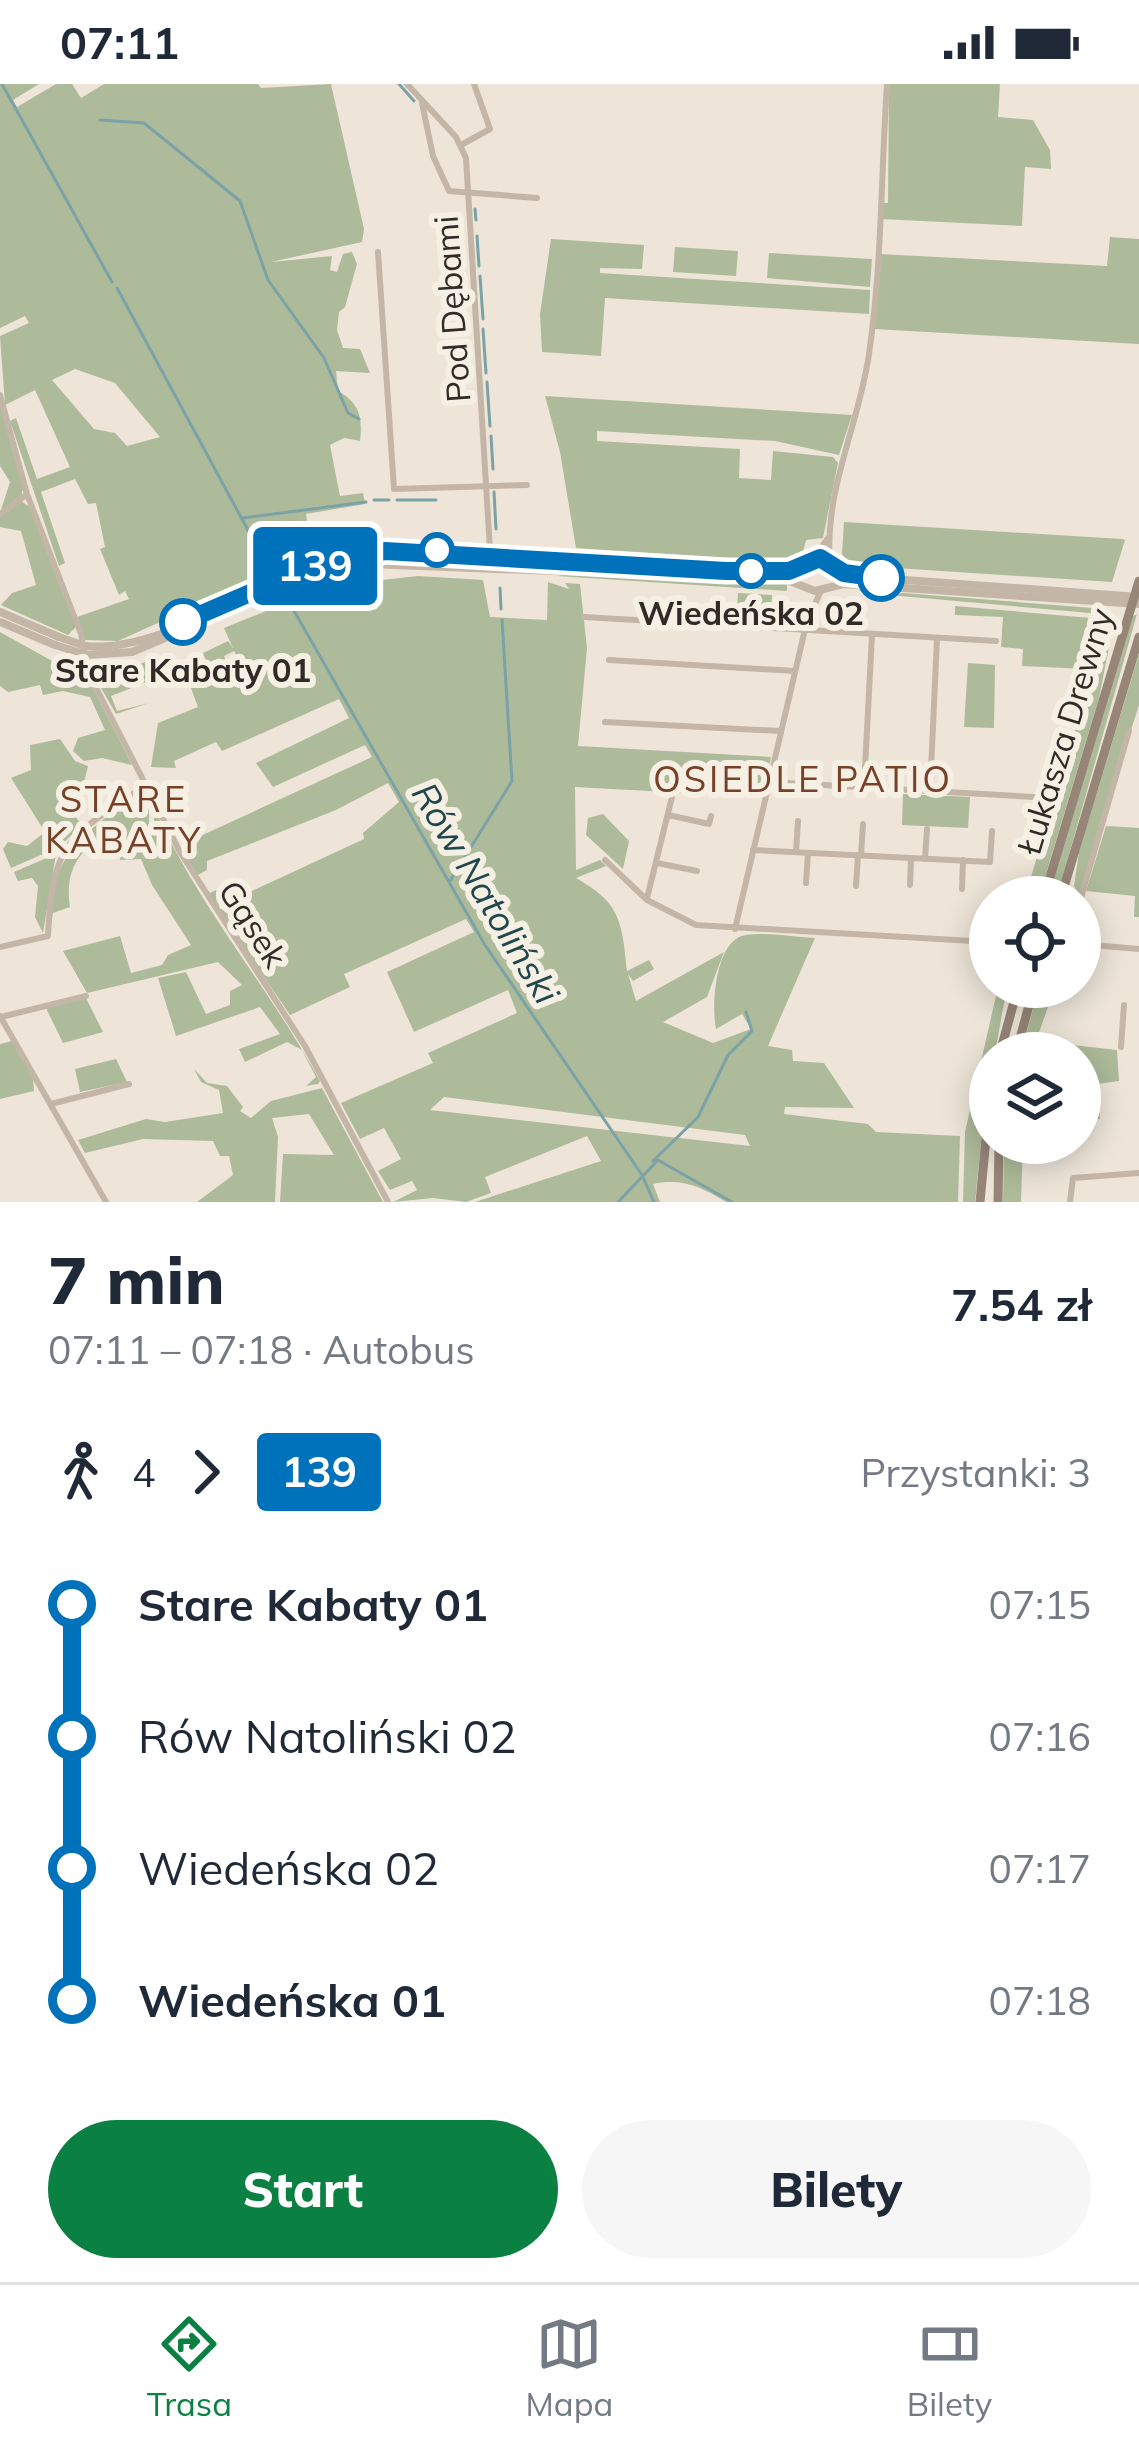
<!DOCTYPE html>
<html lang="pl">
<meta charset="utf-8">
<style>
body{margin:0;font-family:Mulish,sans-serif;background:#f6f6f7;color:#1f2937;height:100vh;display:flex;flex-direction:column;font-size:45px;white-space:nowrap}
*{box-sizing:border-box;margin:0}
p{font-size:39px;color:#747a83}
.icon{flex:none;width:66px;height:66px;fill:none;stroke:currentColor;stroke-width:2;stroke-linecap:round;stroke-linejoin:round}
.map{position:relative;height:1118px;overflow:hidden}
.details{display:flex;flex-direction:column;background:#fff;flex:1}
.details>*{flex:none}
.badge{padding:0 24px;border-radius:9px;font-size:42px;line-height:78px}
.tools{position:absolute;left:969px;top:792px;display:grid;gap:24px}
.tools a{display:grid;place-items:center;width:132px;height:132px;border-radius:50%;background:#fff;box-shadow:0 6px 30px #0003;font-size:60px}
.map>.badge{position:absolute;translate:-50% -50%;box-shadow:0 0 0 6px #fff}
.legs{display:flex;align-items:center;gap:18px;height:132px;padding:0 48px;font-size:39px}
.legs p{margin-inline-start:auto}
.head{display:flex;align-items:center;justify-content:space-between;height:204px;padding:0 48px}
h1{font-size:66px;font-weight:800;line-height:90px}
.primary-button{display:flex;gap:24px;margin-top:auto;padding:24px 48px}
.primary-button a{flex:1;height:138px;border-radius:72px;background:#0b8043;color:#fff;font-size:48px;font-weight:800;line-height:138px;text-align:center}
.primary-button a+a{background:#f6f6f7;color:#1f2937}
ul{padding:0 48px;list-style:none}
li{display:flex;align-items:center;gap:42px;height:132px;font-size:45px}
li i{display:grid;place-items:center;width:18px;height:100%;margin:0 15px;background:currentColor}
li i::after{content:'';width:30px;height:30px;margin:-15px;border:9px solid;border-radius:50%;background:#fff}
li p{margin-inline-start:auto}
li:first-child i{background:linear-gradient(#0000 50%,currentColor 0)}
li:last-child i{background:linear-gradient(currentColor 50%,#0000 0)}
.status{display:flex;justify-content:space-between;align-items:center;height:84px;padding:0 60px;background:#fff;direction:ltr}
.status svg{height:33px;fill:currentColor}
.menu{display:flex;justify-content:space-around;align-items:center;height:168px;border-top:3px solid #e0e1e3;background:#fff;font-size:33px;color:#747a83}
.menu a{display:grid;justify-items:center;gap:6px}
.menu .current{color:#0b8043}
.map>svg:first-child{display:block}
</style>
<div class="status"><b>07:11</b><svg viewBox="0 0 49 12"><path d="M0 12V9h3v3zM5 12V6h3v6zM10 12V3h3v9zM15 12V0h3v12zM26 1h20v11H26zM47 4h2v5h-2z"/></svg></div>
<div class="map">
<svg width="1139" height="1118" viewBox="0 0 1139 1118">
<rect width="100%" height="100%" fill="#eee5d8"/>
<g fill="#adbb9a" fill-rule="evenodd">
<path d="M0 0H39L13 16 17 23 56 0H72L81 14 104 0H258L261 4 331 0 364 145 362 158 271 178 332 172 330 186 337 188 343 170 352 168 357 180 345 223 339 228 337 246 343 264 360 265 370 289 336 287 338 307C359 319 363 332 360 357L344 354 330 361 340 412 363 409 365 420 306 430 312 469 118 557 85 556 77 533 129 515 125 507 119 511 100 465 105 463 96 419 88 420 75 395 41 408 65 479 59 482 10 337 16 334 37 395 70 383 35 306 5 321 0 252 29 239 25 232 0 244ZM75 285 115 299 160 353 127 362 115 349 94 345 52 296Z"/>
<polygon points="889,0 1000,0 998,33 1033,36 1050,66 1051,85 1025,83 1022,142 881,135 882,119 888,119"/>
<polygon points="1110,153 1139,155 1139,260 875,245 879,170 1107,182"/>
<polygon points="551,155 644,161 642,185 600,184 600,189 870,206 869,230 605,214 601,272 542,268 540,230"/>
<polygon points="675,163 738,167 736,192 673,188"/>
<polygon points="769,169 872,175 870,203 767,194"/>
<polygon points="545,312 852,331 839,371 775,357 597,347 597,357 740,365 739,394 771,396 773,367 833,373 838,379 823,454 806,456 803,468 789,478 576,464 560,368"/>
<polygon points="0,321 23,404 21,414 0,429 10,398 0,382"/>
<polygon points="21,417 30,423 76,543 68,551 1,521 12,509 36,501 21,447 0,443 0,431"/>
<polygon points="844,438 1122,455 1125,456 1112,498 850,481 842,470"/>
<polygon points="376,458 425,458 318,475 203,522 309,474"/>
<polygon points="510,464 739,477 744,480 592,475"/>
<polygon points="568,490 787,499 787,507 557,492"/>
<path d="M418 492 483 496 490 533 547 536 548 498 569 505 565 499 580 500 587 564 578 662 771 673 762 713 575 703 576 786 600 776 606 782 576 794C621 819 622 838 627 887L649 876 654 885 633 897 628 890 636 917 724 868 707 913 663 938 713 959 751 945 742 930 716 945C711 922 715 855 746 851 767 848 793 853 815 854L768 962 792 966 793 977 824 979 854 1024 785 1023 784 1030 868 1040 876 1048 960 1052 958 1118H726C701 1103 683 1094 653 1100L660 1118H475L601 1077 587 1052 485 1093 491 1109 466 1118 433 1114 393 1118 417 1106 412 1097 390 1106 378 1087 401 1075 384 1044 360 1055 341 1019 433 979 428 969 517 929 508 906 414 948 387 888 474 848 466 835 344 890 350 903 290 931 219 827 225 820 217 823 208 810 216 806 226 819 364 755 363 749 399 718 388 699 336 726 207 777V786L196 792 170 734 183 760 372 673 365 661 273 703 256 679 349 634 339 615 222 667 216 658 174 677 176 684 151 683 158 639 198 623 191 604 241 581 234 567 224 572 227 580 211 587 208 581 222 573 207 579 203 569 228 557 233 564 224 544 328 502ZM444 1013 745 1051 750 1062 430 1026Z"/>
<polygon points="738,509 772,511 770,541 736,540"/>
<polygon points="903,509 1105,525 1101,530 889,511"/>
<polygon points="955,522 1102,535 1087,585 1022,582 1023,565 1001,563 1003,533 955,531"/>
<polygon points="1137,530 1057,813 1048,813 1133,532"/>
<polygon points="0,548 90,598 132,681 102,674 84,677 73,667 78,654 105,646 90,613 63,607 43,611 40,601 8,608 0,602"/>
<polygon points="1104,549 1110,558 1099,614 1039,813 1025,813"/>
<polygon points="1139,570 1139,621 1079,810 1074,802 1079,768"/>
<polygon points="145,578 152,596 111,612 117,627 149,619 116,630 97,597"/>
<polygon points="968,579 995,581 994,644 964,643"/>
<polygon points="60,655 75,677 88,682 83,703 65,720 82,741 59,763 11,784 3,765 8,758 27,762 45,748 11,694 31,686 30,661"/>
<path d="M140 709 149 713V753L154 746V723C197 821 269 903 320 997L318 1000 306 1002 316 993 302 966 287 958 245 978 239 965 280 950 260 923 176 952 158 894 186 888 206 930 230 921V907L242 901 218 878 87 909 63 867 120 852 131 889 162 881 168 871 191 861 152 801 141 775 120 776V752C80 756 64 787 70 823L53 829 51 842C45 773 90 744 140 709Z"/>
<polygon points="903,710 970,713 968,744 902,741"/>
<polygon points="603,730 629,757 623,785 586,751 588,734"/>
<polygon points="1106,742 1139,744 1139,833 1134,833 1135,812 1086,807"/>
<polygon points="56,770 43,849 35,833 38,802 32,794 18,797 14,788"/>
<polygon points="998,903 1007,903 995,969 990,969 975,1118 963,1118 965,1048"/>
<polygon points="1039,903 1054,906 1036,957 1117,966 1119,997 1097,1000 1100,1035 1080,1037 1080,969 1021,969"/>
<polygon points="86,914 103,948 63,959 46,924"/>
<polygon points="12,957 33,994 34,1007 0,1015 0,960"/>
<polygon points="116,975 127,998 80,1008 75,985"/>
<polygon points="194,985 207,999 227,1002 243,1023 240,1027 251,1034 271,1017 322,1004 383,1118 280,1118 283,1070 334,1071 309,1030 272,1034 278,1053 275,1118 197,1118 233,1091 229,1072 220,1072 213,1057 143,1055 85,1069 78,1056 146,1035 165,1038 223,1029 219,1006 201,998"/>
<polygon points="1004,1059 1023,1059 1021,1118 1003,1118"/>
</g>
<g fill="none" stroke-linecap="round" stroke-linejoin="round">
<g stroke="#7aa2a7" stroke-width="3">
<polyline points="2,0 112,198"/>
<polyline points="399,0 414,17"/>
<polyline points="100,36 144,39 240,117 268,196 324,274 348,329 359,335"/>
<polyline points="475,125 476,136"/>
<polyline points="477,152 479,182"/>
<polyline points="480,192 483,235"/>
<polyline points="117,204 269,485"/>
<polyline points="483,245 486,289"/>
<polyline points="487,298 490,342"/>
<polyline points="491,352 493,385"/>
<polyline points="494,408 496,445"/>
<polyline points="374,416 389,416"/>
<polyline points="397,416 436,416"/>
<polyline points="243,434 366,418"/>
<polyline points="500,504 501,525"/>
<polyline points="289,518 485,861 642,1091 654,1118"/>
<polyline points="450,797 512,697 502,536"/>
<polyline points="653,1077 698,1033 728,971 752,947 746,928"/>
<polyline points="618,1118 658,1076 732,1118"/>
</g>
<g stroke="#c4b6a6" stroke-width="6">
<polyline points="407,0 456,53 466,74 490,466"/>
<polyline points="422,19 433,72 449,107 537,114"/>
<polyline points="461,61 490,45 474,0"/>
<polyline points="378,168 394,405 527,401"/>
<polyline points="0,311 27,410 81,550 88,588 180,768 305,962 388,1118"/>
<polyline points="0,430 26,411"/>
<polyline points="813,474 828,454"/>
<path d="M830 479C824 406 859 341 869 270 882 181 881 90 887 0"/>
<polyline points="584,533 996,557"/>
<polyline points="609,576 795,587"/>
<polyline points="605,638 781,647"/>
<polyline points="769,698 1052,714"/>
<polyline points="864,703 872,551"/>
<polyline points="930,707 937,555"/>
<polyline points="668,731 709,740 711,732"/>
<polyline points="753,766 990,778 992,747"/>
<polyline points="796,768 798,737"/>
<polyline points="861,771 863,740"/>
<polyline points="925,775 927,745"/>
<polyline points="605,776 647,816 696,841 990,858"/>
<polyline points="657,779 697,787"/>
<polyline points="806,799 808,769"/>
<polyline points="910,801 911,775"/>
<polyline points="856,802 858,771"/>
<polyline points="962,805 963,776"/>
<polyline points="647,814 672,713"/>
<polyline points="1080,817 1129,647"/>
<polyline points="735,845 807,537 821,507"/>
<polyline points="1080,860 1139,865"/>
<path d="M0 863 48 852C52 754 71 753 146 701"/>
<polyline points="0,932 106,1118"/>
<polyline points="1,933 86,912"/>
<polyline points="1121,963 1124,921"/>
<polyline points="51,1020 129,1000"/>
<polyline points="1070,1118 1073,1094 1139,1089"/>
</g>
<g stroke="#c4b6a6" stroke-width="8">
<polyline points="0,528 59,553"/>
<polyline points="0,538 55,561"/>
<path d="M85 562C168 571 278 482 368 469 506 448 647 501 786 487 799 485 807 477 820 474L844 489 891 495 1139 513"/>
<polyline points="87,571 132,568 294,499 368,480 787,496 815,507 843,500 1139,520"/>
</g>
<g stroke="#978578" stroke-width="9">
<polyline points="1044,813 1139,497"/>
<polyline points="1061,813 1139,553"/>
<polyline points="1000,969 1018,903"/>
<polyline points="1016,969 1034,903"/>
<polyline points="980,1118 990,1011"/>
<polyline points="998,1118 999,1059"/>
</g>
<g stroke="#c4b6a6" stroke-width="8">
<polyline points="59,553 85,562"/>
<polyline points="55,561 87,571"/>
</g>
</g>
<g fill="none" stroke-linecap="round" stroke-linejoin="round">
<defs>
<polyline id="line-1" points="183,538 306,485 385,467 726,487 789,487 820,474 844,489 881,494"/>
</defs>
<use href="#line-1" stroke="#fff" stroke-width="27"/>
<use href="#line-1" stroke="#0072bc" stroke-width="18"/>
</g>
<g fill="#fff" stroke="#0072bc" stroke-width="6">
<circle cx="437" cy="466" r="15"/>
<circle cx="751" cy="487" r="15"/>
<circle cx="881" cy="494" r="21"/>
<circle cx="183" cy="538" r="21"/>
</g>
<g text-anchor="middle" stroke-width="12" stroke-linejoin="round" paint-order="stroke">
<g font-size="33" fill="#312a26" stroke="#f6efe4">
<text transform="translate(452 225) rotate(-94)" y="12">Pod Dębami</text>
<text transform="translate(1065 647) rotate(-73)" y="12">Łukasza Drewny</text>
<text transform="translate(253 840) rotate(57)" y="12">Gąsek</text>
</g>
<g font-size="33" font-weight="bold" fill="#312a26" stroke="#f6efe4">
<text x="751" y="541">Wiedeńska 02</text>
<text x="183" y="598">Stare Kabaty 01</text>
</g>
<g font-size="36" letter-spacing="3" fill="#774128" stroke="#f6efe4">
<text x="803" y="708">OSIEDLE PATIO</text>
<text x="124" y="728">STARE<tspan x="124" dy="41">KABATY</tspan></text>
</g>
<g font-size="36" font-style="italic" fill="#20474e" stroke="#f6efe4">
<text transform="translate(486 809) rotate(59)" y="13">Rów Natoliński</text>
</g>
</g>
</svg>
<div class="tools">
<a><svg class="icon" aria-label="locate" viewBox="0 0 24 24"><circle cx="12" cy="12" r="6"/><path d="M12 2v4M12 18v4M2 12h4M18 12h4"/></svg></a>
<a><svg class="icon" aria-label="layers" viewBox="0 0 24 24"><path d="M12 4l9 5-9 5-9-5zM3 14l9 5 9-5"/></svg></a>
</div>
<b class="badge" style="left:315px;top:482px;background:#0072bc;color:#fff">139</b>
</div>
<section class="details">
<div class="head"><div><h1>7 min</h1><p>07:11 – 07:18 · Autobus</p></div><b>7.54 zł</b></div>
<div class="legs"><svg class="icon" aria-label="walk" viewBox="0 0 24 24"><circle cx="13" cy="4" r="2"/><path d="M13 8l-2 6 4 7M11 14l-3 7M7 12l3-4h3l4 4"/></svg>4<svg class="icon" aria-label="forward" viewBox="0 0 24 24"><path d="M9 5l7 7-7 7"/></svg><b class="badge" style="background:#0072bc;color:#fff">139</b><p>Przystanki: 3</p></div>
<ul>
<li><i style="color:#0072bc"></i><b>Stare Kabaty 01</b><p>07:15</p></li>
<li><i style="color:#0072bc"></i><span>Rów Natoliński 02</span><p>07:16</p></li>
<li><i style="color:#0072bc"></i><span>Wiedeńska 02</span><p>07:17</p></li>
<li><i style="color:#0072bc"></i><b>Wiedeńska 01</b><p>07:18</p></li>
</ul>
<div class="primary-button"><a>Start</a><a>Bilety</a></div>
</section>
<nav class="menu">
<a class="current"><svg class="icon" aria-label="directions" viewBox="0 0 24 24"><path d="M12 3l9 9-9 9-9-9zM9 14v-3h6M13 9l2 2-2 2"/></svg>Trasa</a>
<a><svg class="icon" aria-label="map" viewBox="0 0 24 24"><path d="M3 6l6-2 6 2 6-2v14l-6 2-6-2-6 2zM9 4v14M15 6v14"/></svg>Mapa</a>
<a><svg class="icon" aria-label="tickets" viewBox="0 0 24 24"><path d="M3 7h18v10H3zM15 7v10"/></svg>Bilety</a>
</nav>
